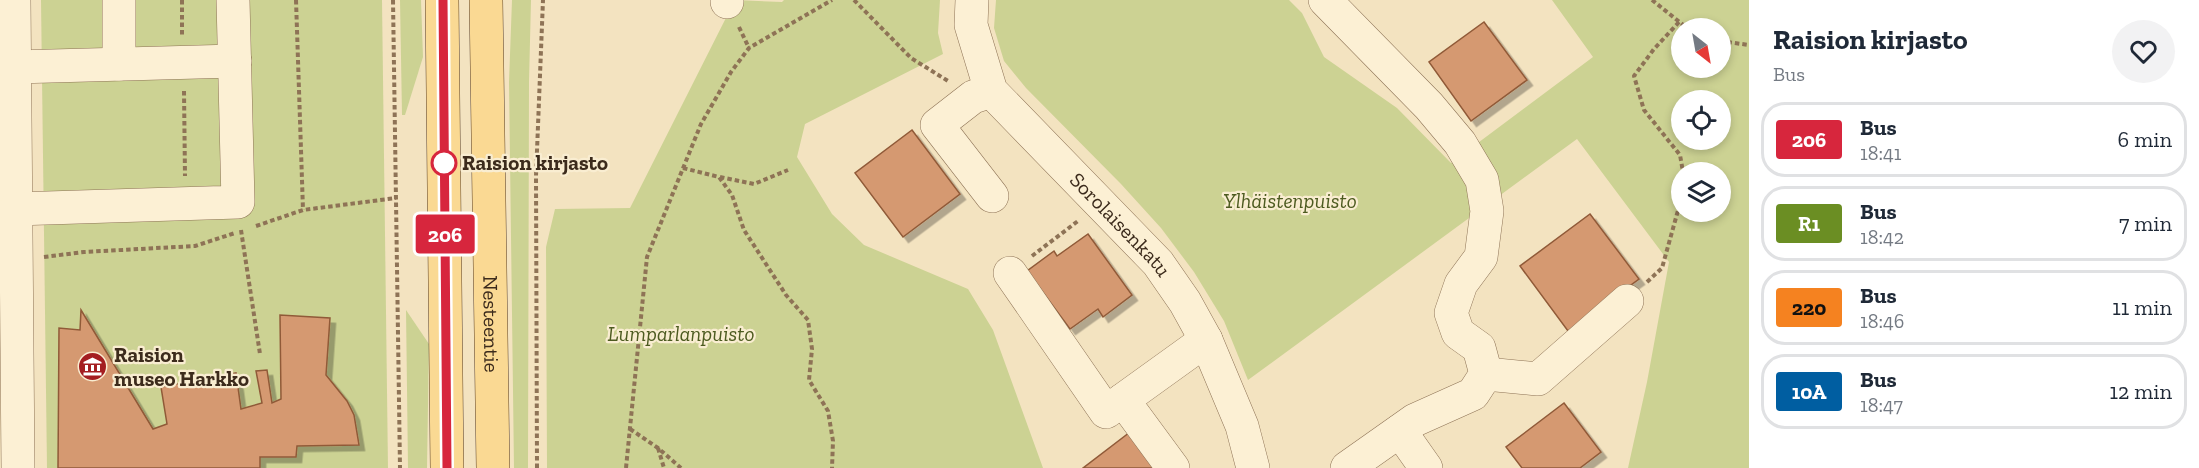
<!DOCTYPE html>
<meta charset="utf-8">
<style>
body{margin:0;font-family:"Zilla Slab",serif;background:#f2f2f3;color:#1f2937;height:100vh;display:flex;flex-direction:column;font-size:22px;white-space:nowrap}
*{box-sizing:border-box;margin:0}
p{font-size:20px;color:#747a83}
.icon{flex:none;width:33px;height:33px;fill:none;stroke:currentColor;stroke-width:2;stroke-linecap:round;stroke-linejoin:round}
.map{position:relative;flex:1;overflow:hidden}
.details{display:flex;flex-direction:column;background:#fff;width:450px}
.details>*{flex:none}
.badge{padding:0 12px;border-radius:4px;font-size:21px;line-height:39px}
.needle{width:39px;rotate:149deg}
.buttons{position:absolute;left:1671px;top:18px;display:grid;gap:12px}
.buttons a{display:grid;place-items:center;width:60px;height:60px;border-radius:50%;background:#fff;box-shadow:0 3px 9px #0003;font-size:30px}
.map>.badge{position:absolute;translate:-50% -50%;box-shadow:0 0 0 3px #fff}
.round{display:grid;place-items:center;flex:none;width:63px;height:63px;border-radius:32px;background:#f2f2f3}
.overview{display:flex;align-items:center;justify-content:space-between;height:102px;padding:0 24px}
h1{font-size:28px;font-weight:700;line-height:45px}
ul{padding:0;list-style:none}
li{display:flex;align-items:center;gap:18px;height:75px;margin:0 12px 9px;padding:0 12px;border:3px solid #e0e1e3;border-radius:24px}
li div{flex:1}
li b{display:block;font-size:22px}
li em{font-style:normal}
li .badge{min-width:66px;font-weight:700;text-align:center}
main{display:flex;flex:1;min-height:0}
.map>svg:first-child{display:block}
</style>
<main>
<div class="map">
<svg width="1749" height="468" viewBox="0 0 1749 468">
<defs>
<filter id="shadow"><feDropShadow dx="5.5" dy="5.5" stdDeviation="0" flood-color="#0004"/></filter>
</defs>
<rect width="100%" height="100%" fill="#f3e3c0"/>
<g fill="#ccd293" fill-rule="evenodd">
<polygon points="41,0 382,0 388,468 47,468"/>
<polygon points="400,0 421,0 423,57 405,115 402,115"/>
<polygon points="512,0 531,0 529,82 528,468 514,468 509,82"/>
<polygon points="735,0 782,2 784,0 940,0 938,33 943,54 805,124 797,157 832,214 864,245 968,289 993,330 1043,468 547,468 546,247 555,209 630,208"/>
<path d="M996 0H1289L1302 13 1324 57 1397 108 1451 163 1593 57 1552 0H1749V468H1628L1647 382 1669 262 1577 139 1248 380 1224 321 1194 272 1161 228 1121 184 1026 88 1004 61 994 28ZM1682 28H1720V68H1682ZM1682 100H1720V140H1682ZM1682 172H1720V212H1682Z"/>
<polygon points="406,310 429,344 427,468 408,468"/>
</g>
<g fill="#d59971" stroke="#905a38" stroke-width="1.5" filter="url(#shadow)">
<polygon points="1484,22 1527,80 1471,121 1429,62"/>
<polygon points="912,130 960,194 903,237 855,173"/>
<polygon points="1590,214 1639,279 1568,331 1520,266"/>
<polygon points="1088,234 1132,295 1103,317 1098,309 1070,329 1027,271 1054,251 1057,256"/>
<polygon points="81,310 153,429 167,424 161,387 236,373 241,409 262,403 256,371 267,370 272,403 281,399 280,315 330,318 326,375 347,401 354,415 359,445 297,446 296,457 260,457 260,468 58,468 59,328 80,330"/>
<polygon points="1564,403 1601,452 1580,468 1522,468 1506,447"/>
<polygon points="1134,429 1163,468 1083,468"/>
</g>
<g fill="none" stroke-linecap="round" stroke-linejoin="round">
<defs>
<g id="minor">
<polyline points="14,0 18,468"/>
<path id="s1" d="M972 0 971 25 991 91 1158 263 1185 302 1206 340 1242 426 1253 468"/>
<polyline points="1325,0 1429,106 1460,143 1482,180 1487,211 1481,257 1461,284 1451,313 1458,333 1479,348 1486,374 1473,394 1415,420 1347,468"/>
<polyline points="727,2 727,0"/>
<polyline points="119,64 119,0"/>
<polyline points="15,67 235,61"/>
<polyline points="991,91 973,97 937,125 992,196"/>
<polyline points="15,209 238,202 233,0"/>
<polyline points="1010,273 1106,412 1206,340"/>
<polyline points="1486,374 1538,379 1627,301"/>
<polyline points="1123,400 1173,468"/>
<polyline points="1400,431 1426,468"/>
</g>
<g id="major">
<polyline points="442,0 447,468"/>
<path id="s2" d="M486 0 493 468"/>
</g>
</defs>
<use href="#minor" stroke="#8e7356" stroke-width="34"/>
<use href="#major" stroke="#5b412a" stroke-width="34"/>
<g stroke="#8e7356" stroke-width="4" stroke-dasharray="4.5 3" stroke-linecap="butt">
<polyline points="182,0 182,35"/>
<polyline points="296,0 303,210"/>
<polyline points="393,0 400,468"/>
<polyline points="854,0 911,58 948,81"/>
<polyline points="1652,0 1687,28"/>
<polyline points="1679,22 1654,49 1634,76 1644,110 1680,155 1683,172"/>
<polyline points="739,27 749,48"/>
<polyline points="1720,41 1749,45"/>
<polyline points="184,91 185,176"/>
<polyline points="683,168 719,177 732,195 744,230 786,295 808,320 812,349 809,380 828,411 833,441 832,468"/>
<polyline points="720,177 754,184 788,170"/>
<polyline points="256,226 303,210 396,198"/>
<polyline points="241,230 260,354"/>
<polyline points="1032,256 1078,221"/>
<polyline points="44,257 84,252 195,246 235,233"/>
<polyline points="1647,282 1662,268 1682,196"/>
<polyline points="630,429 658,448 681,468"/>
<polyline points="658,448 664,468"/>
<polyline points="537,468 536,176 543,0"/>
<polyline points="626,468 647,257 701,124 731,72 749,48 832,0"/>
</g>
<use href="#minor" stroke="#fcf0d4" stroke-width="33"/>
<use href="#major" stroke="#fad993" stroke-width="33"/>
</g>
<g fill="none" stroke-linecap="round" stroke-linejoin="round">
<defs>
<polyline id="line" points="443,0 447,468"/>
</defs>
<use href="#line" stroke="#fff" stroke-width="14"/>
<use href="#line" stroke="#d7263d" stroke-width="9"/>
</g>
<defs>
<symbol id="museum-disc" viewBox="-11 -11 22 22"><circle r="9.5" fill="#a41e21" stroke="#f9edd1"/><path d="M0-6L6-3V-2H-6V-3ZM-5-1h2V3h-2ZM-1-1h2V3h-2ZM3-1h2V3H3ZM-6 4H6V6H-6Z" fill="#fff"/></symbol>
</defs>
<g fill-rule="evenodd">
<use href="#museum-disc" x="76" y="350" width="33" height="33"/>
</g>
<circle fill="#fff" stroke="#d7263d" stroke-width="3" cx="444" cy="163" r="12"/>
<g text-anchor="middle" stroke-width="4.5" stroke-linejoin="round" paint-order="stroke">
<g font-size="21" font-weight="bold" fill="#3c2b1c" stroke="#f9edd1" text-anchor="start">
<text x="462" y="170">Raision kirjasto</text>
</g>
<g font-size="21" font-style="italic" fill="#4d5b20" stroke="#f9edd1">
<text x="1290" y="208">Ylhäistenpuisto</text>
<text x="681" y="341">Lumparlanpuisto</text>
</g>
<g font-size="21" fill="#3c2b1c" stroke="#f9edd1">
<text dy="7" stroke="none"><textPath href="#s1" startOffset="280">Sorolaisenkatu</textPath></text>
<text dy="7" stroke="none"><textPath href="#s2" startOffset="324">Nesteentie</textPath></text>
</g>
<g font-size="21" font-weight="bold" fill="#3c2b1c" stroke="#f9edd1" text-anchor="start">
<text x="114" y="362">Raision<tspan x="114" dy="24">museo Harkko</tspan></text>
</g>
</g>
</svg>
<div class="buttons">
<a><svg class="needle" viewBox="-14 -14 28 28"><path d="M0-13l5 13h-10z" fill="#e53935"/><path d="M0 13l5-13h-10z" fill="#747a83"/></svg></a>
<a><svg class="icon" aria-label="locate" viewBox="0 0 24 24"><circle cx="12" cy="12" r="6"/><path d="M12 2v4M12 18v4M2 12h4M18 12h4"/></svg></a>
<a><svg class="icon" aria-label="layers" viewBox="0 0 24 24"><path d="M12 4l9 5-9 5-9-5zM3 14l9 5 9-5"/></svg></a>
</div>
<b class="badge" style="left:445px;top:234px;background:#d7263d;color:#fff">206</b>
</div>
<section class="details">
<div class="overview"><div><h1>Raision kirjasto</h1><p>Bus</p></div><a class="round"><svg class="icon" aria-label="heart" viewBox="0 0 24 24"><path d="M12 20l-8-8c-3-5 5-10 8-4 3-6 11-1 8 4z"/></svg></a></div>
<ul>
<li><span class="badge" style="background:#d7263d;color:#fff">206</span><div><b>Bus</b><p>18:41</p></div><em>6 min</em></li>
<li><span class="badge" style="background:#6b8e23;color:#fff">R1</span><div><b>Bus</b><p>18:42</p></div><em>7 min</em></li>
<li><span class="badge" style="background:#f58220;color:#111">220</span><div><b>Bus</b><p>18:46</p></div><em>11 min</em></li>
<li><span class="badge" style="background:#005ea1;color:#fff">10A</span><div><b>Bus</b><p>18:47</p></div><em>12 min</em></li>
</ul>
</section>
</main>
